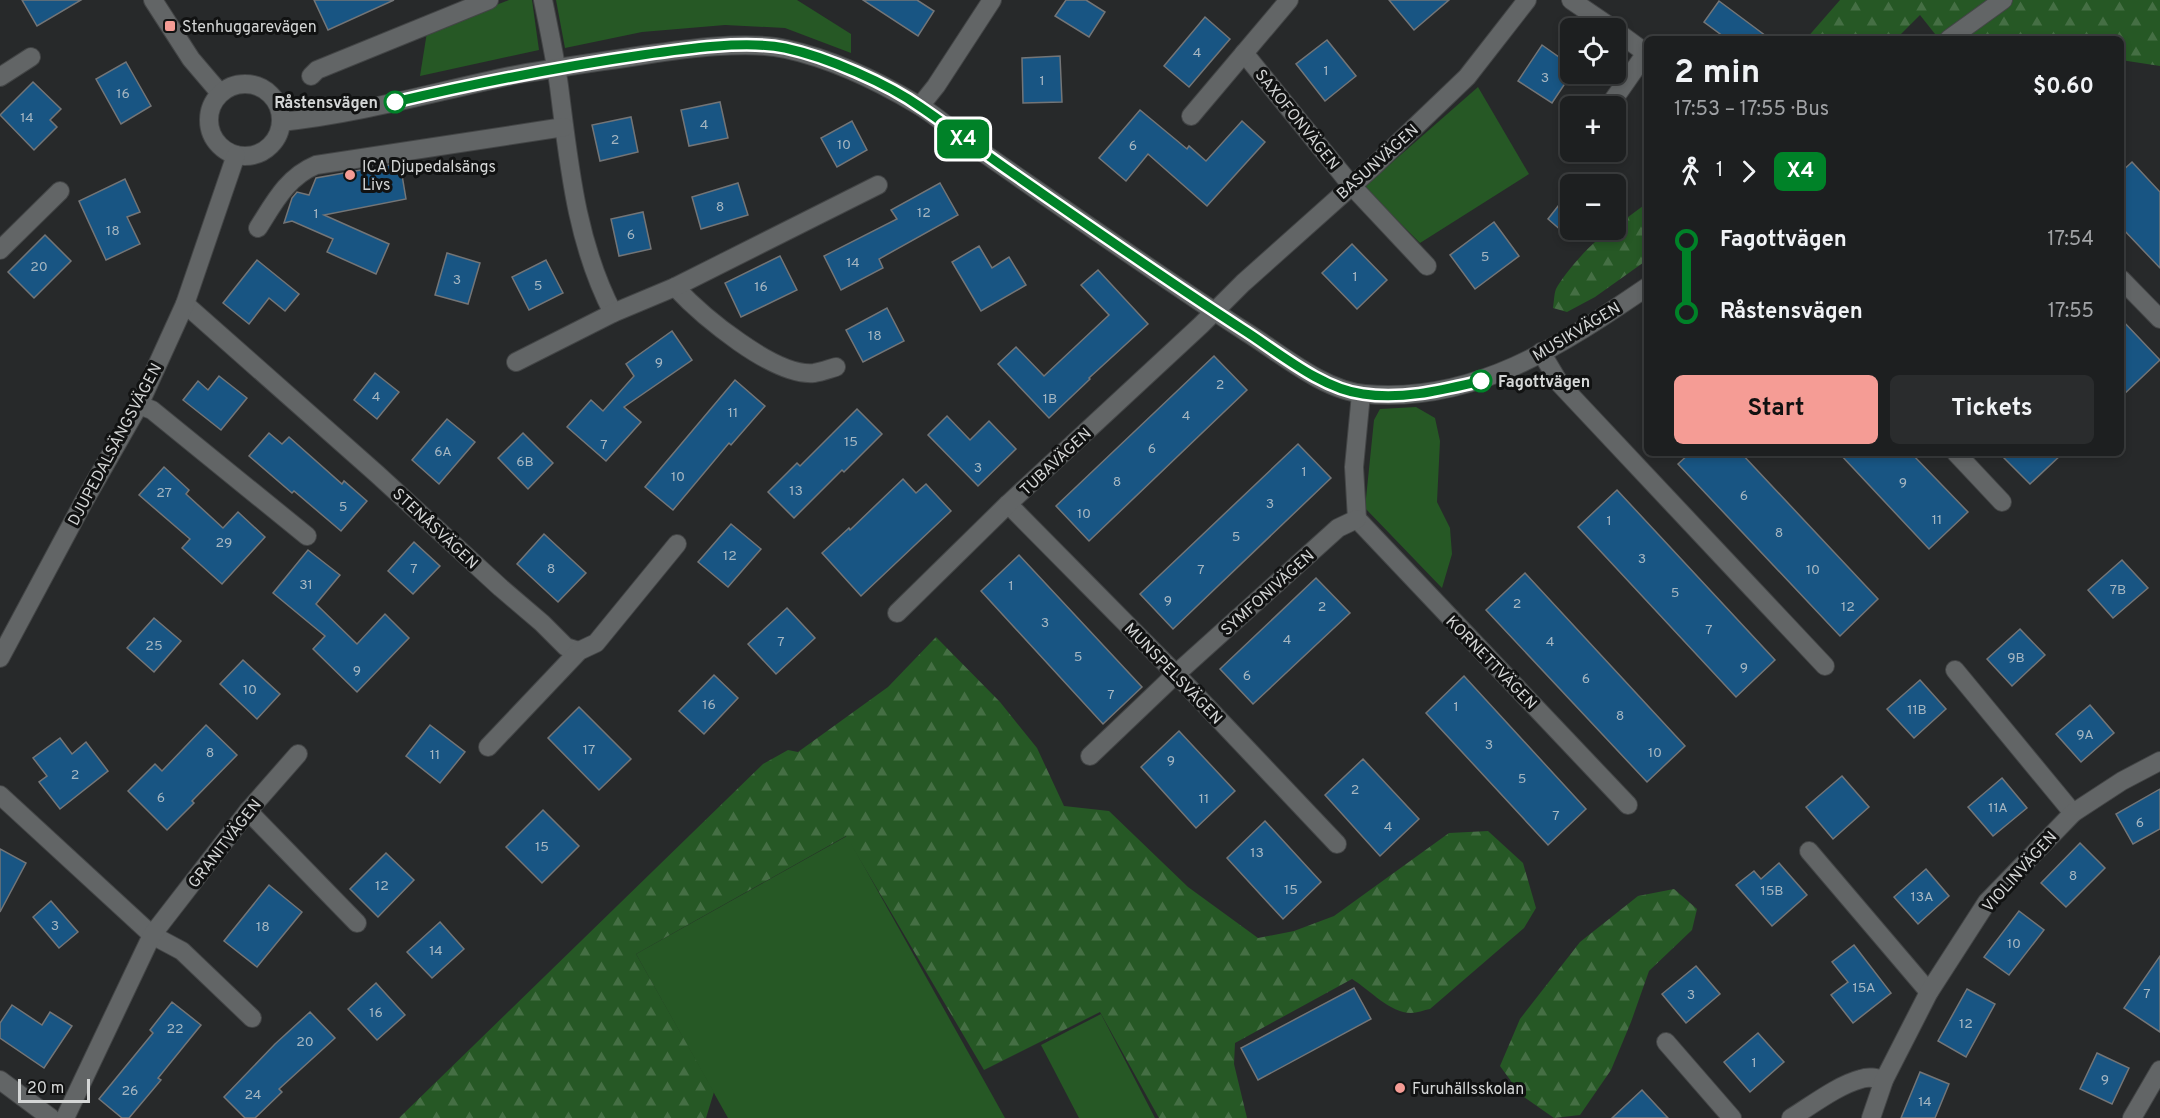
<!DOCTYPE html>
<meta charset="utf-8">
<style>
body{margin:0;font-family:Overpass,sans-serif;background:#2a2c2d;color:#f1f3f6;height:100vh;display:flex;flex-direction:column;font-size:22px;white-space:nowrap}
*{box-sizing:border-box;margin:0}
p{font-size:20px;color:#a0a2a5}
.icon{flex:none;width:33px;height:33px;fill:none;stroke:currentColor;stroke-width:2;stroke-linecap:round;stroke-linejoin:round}
.map{position:relative;flex:1;overflow:hidden}
.details{position:absolute;left:1644px;top:36px;width:480px;height:420px;display:flex;flex-direction:column;background:#1d1f20;border-radius:9px;box-shadow:0 3px 9px #0003,0 0 0 2px #3b3d3e}
.details>*{flex:none}
.badge{padding:0 12px;border-radius:9px;font-size:21px;line-height:39px}
.buttons{position:absolute;left:1560px;top:18px;display:grid;gap:12px}
.buttons a{display:grid;place-items:center;width:66px;height:66px;border-radius:9px;background:#1d1f20;box-shadow:0 3px 9px #0003,0 0 0 2px #3b3d3e;font-size:30px}
.scale{position:absolute;left:18px;bottom:15px;width:72px;box-sizing:border-box;padding-left:6px;border:3px solid #d4d6d6;border-top:0;font-size:16px;line-height:21px;white-space:nowrap;color:#d4d6d6;-webkit-text-stroke:4px #111212;paint-order:stroke}
.map>.badge{position:absolute;translate:-50% -50%;box-shadow:0 0 0 3px #fff}
.legs{display:flex;align-items:center;gap:9px;height:66px;padding:0 30px;font-size:20px}
.legs p{margin-inline-start:auto}
.head{display:flex;align-items:center;justify-content:space-between;height:102px;padding:0 30px}
h1{font-size:33px;font-weight:700;line-height:45px}
.cta{display:flex;gap:12px;margin-top:auto;padding:12px 30px}
.cta a{flex:1;height:69px;border-radius:9px;background:#f59c95;color:#111;font-size:24px;font-weight:700;line-height:69px;text-align:center}
.cta a+a{background:#2a2c2d;color:#f1f3f6}
ul{padding:0 30px;list-style:none}
li{display:flex;align-items:center;gap:21px;height:72px;font-size:22px}
li i{display:grid;place-items:center;width:9px;height:100%;margin:0 8px;background:currentColor}
li i::after{content:'';width:15px;height:15px;margin:-8px;border:4px solid;border-radius:50%;background:#1d1f20}
li p{margin-inline-start:auto}
li:first-child i{background:linear-gradient(#0000 50%,currentColor 0)}
li:last-child i{background:linear-gradient(currentColor 50%,#0000 0)}
.map>svg:first-child{display:block}
</style>
<div class="map">
<svg width="2160" height="1118" viewBox="0 0 2160 1118">
<defs>
<pattern id="forest-firs" width="22" height="20" patternUnits="userSpaceOnUse" patternTransform="scale(1.5)"><rect width="22" height="20" fill="#265825"/><path d="M5 1l3.5 6h-7zM16 11l3.5 6h-7z" fill="#456f44"/></pattern>
</defs>
<rect width="100%" height="100%" fill="#27292a"/>
<g fill="#265825">
<polygon points="509,0 532,0 539,50 420,76 427,32"/>
<polygon points="556,0 797,0 851,34 851,53 785,28 725,25 642,32 565,48"/>
<polygon points="1478,87 1529,174 1420,243 1364,187"/>
<polygon points="1416,407 1435,418 1440,441 1437,502 1450,528 1452,554 1442,588 1365,508 1374,420 1380,409"/>
<polygon points="847,836 1005,1118 728,1118 636,954"/>
<polygon points="1101,1014 1155,1118 1079,1118 1041,1045"/>
</g>
<g fill="url(#forest-firs)">
<polygon points="1840,0 2160,0 2160,66 2121,60 2121,39 1939,39 1920,15 1896,39 1806,39"/>
<path d="M1647 203V260L1595 297 1567 312 1553 308C1554 302 1554 294 1556 289 1563 275 1600 230 1616 230V226Z"/>
<path d="M936 637 1000 702 1037 748 1064 806 1109 811 1188 887 1258 938 1294 931 1334 916 1449 833 1488 831 1523 863 1536 908 1524 928 1430 1009C1424 1010 1417 1013 1411 1013 1390 1013 1370 990 1352 979L1235 1043 1234 1064 1247 1118H1159L1100 1012 984 1070 846 836 636 954 714 1092 706 1118H399L763 764 788 750 798 752 888 687Z"/>
<polygon points="1674,889 1697,909 1692,930 1649,971 1631,1022 1611,1070 1580,1115 1554,1118 1521,1095 1500,1066 1520,1019 1580,942 1638,896"/>
</g>
<g fill="#185583" stroke="#737577" stroke-width="1.5">
<polygon points="22,0 81,0 37,26"/>
<polygon points="314,0 394,0 328,30"/>
<polygon points="863,0 917,0 934,11 918,36"/>
<polygon points="1066,0 1086,0 1105,12 1089,37 1055,16"/>
<polygon points="1389,0 1449,0 1414,30"/>
<polygon points="1719,1 1770,39 1727,39 1704,22"/>
<polygon points="1205,17 1230,39 1189,87 1164,66"/>
<polygon points="1327,40 1356,76 1325,101 1296,64"/>
<polygon points="1542,45 1570,65 1570,76 1552,103 1518,81"/>
<polygon points="1060,56 1062,102 1023,103 1022,58"/>
<polygon points="126,62 151,106 121,124 96,79"/>
<polygon points="33,82 61,109 50,120 57,127 34,150 0,115"/>
<polygon points="720,102 728,138 689,146 681,110"/>
<polygon points="1140,110 1187,149 1189,146 1206,161 1242,121 1265,142 1207,206 1148,154 1126,181 1099,158"/>
<polygon points="631,117 638,152 600,161 592,125"/>
<polygon points="852,121 867,150 837,167 821,138"/>
<polygon points="2132,162 2160,192 2160,268 2121,227 2121,172"/>
<polygon points="400,163 406,199 324,215 389,244 376,274 327,252 333,239 292,221 284,223 292,198 297,192 309,195 316,178"/>
<polygon points="125,179 140,212 127,217 140,244 106,260 79,201"/>
<polygon points="738,183 748,215 701,229 692,197"/>
<polygon points="940,183 958,215 879,259 883,268 841,290 824,256 897,219 891,210"/>
<polygon points="1570,191 1570,238 1548,219"/>
<polygon points="643,212 651,249 619,256 611,219"/>
<polygon points="1494,222 1519,256 1475,289 1450,255"/>
<polygon points="45,235 71,261 34,298 8,272"/>
<polygon points="1352,244 1387,280 1357,309 1322,273"/>
<polygon points="979,246 992,268 1009,257 1026,285 981,311 952,262"/>
<polygon points="447,253 480,263 468,304 435,295"/>
<polygon points="780,256 797,290 741,317 725,283"/>
<polygon points="257,260 299,294 285,311 269,298 249,324 223,303"/>
<polygon points="546,260 563,293 529,310 512,277"/>
<polygon points="1098,270 1148,324 1089,378 1090,379 1049,418 998,364 1016,347 1044,376 1109,315 1081,285"/>
<polygon points="887,308 904,341 863,362 846,330"/>
<polygon points="2121,319 2160,360 2121,397"/>
<polygon points="672,331 692,360 624,407 641,422 606,461 567,427 591,400 603,411 634,376 626,364"/>
<polygon points="1214,356 1247,390 1089,541 1056,506"/>
<polygon points="375,373 399,392 377,419 354,400"/>
<polygon points="219,376 247,398 221,430 183,400 198,381 208,390"/>
<polygon points="735,380 765,406 731,445 729,443 673,510 645,487"/>
<polygon points="857,409 882,434 844,472 842,470 794,518 768,492 797,463 800,466"/>
<polygon points="947,416 970,440 989,421 1016,449 978,486 928,435"/>
<polygon points="447,419 475,442 439,484 412,460"/>
<polygon points="269,433 282,444 289,437 342,484 344,481 367,501 341,531 294,491 292,493 249,456"/>
<polygon points="523,433 553,463 528,489 498,458"/>
<polygon points="1298,444 1331,478 1173,629 1140,594"/>
<polygon points="1690,453 1741,453 1878,599 1840,636 1678,464"/>
<polygon points="1839,453 1911,453 1968,512 1929,549"/>
<polygon points="1999,453 2063,453 2030,484"/>
<polygon points="164,467 189,490 186,494 223,528 238,512 265,537 222,584 182,548 190,539 139,495"/>
<polygon points="903,479 916,493 926,484 951,511 861,596 822,553 849,528 850,530"/>
<polygon points="1617,490 1775,660 1736,697 1578,527"/>
<polygon points="731,524 761,549 728,587 698,562"/>
<polygon points="544,534 586,573 558,602 517,564"/>
<polygon points="414,542 440,566 413,594 388,571"/>
<polygon points="308,550 340,575 316,604 357,644 385,614 409,638 357,692 313,649 325,636 273,593"/>
<polygon points="1019,555 1142,687 1103,724 981,591"/>
<polygon points="2122,560 2148,588 2113,618 2088,590"/>
<polygon points="1525,573 1685,746 1647,782 1486,610"/>
<polygon points="1316,578 1350,613 1253,704 1220,669"/>
<polygon points="787,608 815,638 776,674 748,644"/>
<polygon points="154,618 181,641 154,672 127,648"/>
<polygon points="2020,629 2045,655 2012,686 1987,659"/>
<polygon points="243,660 280,694 257,719 220,684"/>
<polygon points="714,675 738,698 704,734 679,711"/>
<polygon points="1464,676 1586,809 1548,845 1426,713"/>
<polygon points="1920,680 1946,709 1914,738 1887,709"/>
<polygon points="2090,705 2114,733 2081,762 2056,734"/>
<polygon points="579,707 631,759 599,790 548,738"/>
<polygon points="206,725 237,755 192,801 194,803 167,830 128,791 155,764 162,771"/>
<polygon points="430,725 465,752 440,783 406,756"/>
<polygon points="1179,731 1235,791 1196,828 1141,767"/>
<polygon points="60,738 72,754 86,742 108,771 60,809 39,782 47,776 33,758"/>
<polygon points="1363,759 1419,819 1380,856 1325,795"/>
<polygon points="1842,776 1869,807 1833,839 1806,807"/>
<polygon points="2002,778 2027,808 1993,836 1968,807"/>
<polygon points="2160,789 2160,829 2133,844 2116,814"/>
<polygon points="543,810 579,846 542,883 506,847"/>
<polygon points="1265,821 1321,882 1283,919 1227,858"/>
<polygon points="2080,843 2105,868 2066,907 2041,883"/>
<polygon points="0,849 26,863 0,912"/>
<polygon points="386,853 414,880 378,917 350,889"/>
<polygon points="1779,863 1807,895 1772,926 1736,885 1754,871 1761,879"/>
<polygon points="1926,869 1949,896 1918,924 1894,897"/>
<polygon points="269,885 302,912 257,967 224,941"/>
<polygon points="51,901 78,932 59,948 33,917"/>
<polygon points="2019,911 2044,930 2009,975 1984,957"/>
<polygon points="440,922 464,949 432,978 407,952"/>
<polygon points="1854,945 1891,993 1853,1023 1831,995 1848,982 1832,962"/>
<polygon points="2160,956 2160,1032 2124,1008"/>
<polygon points="1696,966 1720,994 1686,1023 1662,994"/>
<polygon points="376,983 405,1015 377,1040 348,1009"/>
<polygon points="1354,988 1371,1019 1258,1080 1241,1048"/>
<polygon points="1967,989 1995,1004 1966,1057 1938,1041"/>
<polygon points="172,1002 201,1025 158,1078 161,1080 129,1118 122,1118 99,1099 153,1033 150,1030"/>
<polygon points="12,1005 42,1025 50,1012 72,1026 44,1068 0,1038 0,1023"/>
<polygon points="310,1012 335,1038 279,1089 282,1092 255,1118 245,1118 224,1097 275,1044"/>
<polygon points="1758,1033 1784,1062 1750,1092 1724,1062"/>
<polygon points="2097,1053 2129,1068 2112,1104 2080,1089"/>
<polygon points="1920,1072 1949,1084 1935,1118 1901,1118"/>
<polygon points="1642,1090 1668,1118 1612,1118"/>
</g>
<g fill="none" stroke-linecap="round" stroke-linejoin="round">
<defs>
<g id="minor">
<polyline points="153,0 191,59 220,93"/>
<path d="M543 0C549 29 555 57 559 86 569 164 576 242 613 313"/>
<polyline points="1571,0 1612,28"/>
<polyline points="1949,39 2003,0"/>
<polyline points="1244,53 1351,185 1427,266"/>
<polyline points="311,76 317,70 489,0"/>
<polyline points="0,77 31,57"/>
<circle cx="245" cy="120" r="36"/>
<polyline points="920,106 936,86 992,0"/>
<polyline points="1609,106 1646,53 1616,31"/>
<polyline points="1191,116 1289,0"/>
<path d="M281 122C359 114 434 92 510 76 554 68 599 62 644 55 684 49 747 40 786 49 832 59 878 81 918 105 937 116 954 132 972 145 1063 208 1153 272 1246 332 1280 353 1324 391 1365 394 1474 404 1562 345 1647 287"/>
<path d="M258 228C274 203 287 177 316 165L564 127"/>
<polyline points="0,250 60,191"/>
<polyline points="2121,279 2160,319"/>
<path d="M675 287C701 315 774 377 814 373 821 372 829 369 836 367"/>
<polyline points="185,304 377,474 501,588 542,623 566,647 579,651"/>
<polyline points="1541,352 1560,384 1825,666"/>
<polyline points="516,362 613,313 675,287 878,185"/>
<polyline points="139,405 152,410 307,536"/>
<polyline points="1956,453 2002,502"/>
<polyline points="1008,504 1176,674 1337,844"/>
<polyline points="1357,519 1628,805"/>
<polyline points="1357,519 1354,467 1361,394"/>
<polyline points="897,613 1008,504 1201,325 1243,283 1374,166 1467,77 1527,0"/>
<polyline points="0,658 83,503 139,405 185,304 236,155"/>
<polyline points="1955,670 2073,813"/>
<polyline points="488,747 579,651 596,643 677,544"/>
<polyline points="1090,756 1176,674 1338,528 1357,519"/>
<polyline points="0,795 152,935 182,951 252,1018"/>
<polyline points="248,811 357,923"/>
<polyline points="1809,851 1929,992"/>
<polyline points="1666,1042 1732,1118"/>
<polyline points="0,1080 51,1118"/>
<polyline points="65,1118 152,935 248,811 298,754"/>
<path d="M1791 1118C1812 1105 1838 1085 1861 1079 1869 1076 1876 1078 1884 1080"/>
<polyline points="1871,1118 1884,1080 1929,992 1987,902 2073,813 2122,781 2160,761"/>
<polyline points="2132,1118 2160,1070"/>
</g>
</defs>
<use href="#minor" stroke="#434546" stroke-width="20"/>
<use href="#minor" stroke="#626566" stroke-width="18"/>
</g>
<g fill="none" stroke-linecap="round" stroke-linejoin="round">
<defs>
<path id="line-1" d="M395 102C477 83 559 67 642 55 683 49 745 40 785 48 827 57 887 83 922 108 953 129 983 153 1014 174 1090 227 1165 279 1242 329 1277 351 1321 389 1363 394 1403 400 1442 390 1481 381"/>
</defs>
<use href="#line-1" stroke="#fff" stroke-width="14"/>
<use href="#line-1" stroke="#008228" stroke-width="9"/>
</g>
<g fill="#f59c95" stroke="#111212" stroke-width="2">
<rect x="164" y="20" width="12" height="12" rx="3"/>
<circle cx="350" cy="175" r="6"/>
<circle cx="1400" cy="1088" r="6"/>
</g>
<g fill="#fff" stroke="#008228" stroke-width="3">
<circle cx="395" cy="102" r="10"/>
<circle cx="1481" cy="381" r="10"/>
</g>
<g text-anchor="middle" stroke-width="6" stroke-linejoin="round" paint-order="stroke">
<g font-size="14" fill="#a5b6c1">
<text x="1197" y="57">4</text>
<text x="1326" y="75">1</text>
<text x="1545" y="82">3</text>
<text x="1042" y="85">1</text>
<text x="123" y="98">16</text>
<text x="27" y="122">14</text>
<text x="704" y="129">4</text>
<text x="615" y="144">2</text>
<text x="844" y="149">10</text>
<text x="1133" y="150">6</text>
<text x="720" y="211">8</text>
<text x="924" y="217">12</text>
<text x="316" y="218">1</text>
<text x="113" y="235">18</text>
<text x="631" y="239">6</text>
<text x="1485" y="261">5</text>
<text x="853" y="267">14</text>
<text x="39" y="271">20</text>
<text x="1355" y="281">1</text>
<text x="457" y="284">3</text>
<text x="538" y="290">5</text>
<text x="761" y="291">16</text>
<text x="875" y="340">18</text>
<text x="659" y="367">9</text>
<text x="1220" y="389">2</text>
<text x="376" y="401">4</text>
<text x="1050" y="403">1B</text>
<text x="733" y="417">11</text>
<text x="1186" y="420">4</text>
<text x="851" y="446">15</text>
<text x="604" y="449">7</text>
<text x="1152" y="453">6</text>
<text x="443" y="456">6A</text>
<text x="525" y="466">6B</text>
<text x="978" y="472">3</text>
<text x="1304" y="476">1</text>
<text x="678" y="481">10</text>
<text x="1117" y="486">8</text>
<text x="1903" y="487">9</text>
<text x="796" y="495">13</text>
<text x="164" y="497">27</text>
<text x="1744" y="500">6</text>
<text x="1270" y="508">3</text>
<text x="343" y="511">5</text>
<text x="1084" y="518">10</text>
<text x="1937" y="524">11</text>
<text x="1609" y="525">1</text>
<text x="1779" y="537">8</text>
<text x="1236" y="541">5</text>
<text x="224" y="547">29</text>
<text x="730" y="560">12</text>
<text x="1642" y="563">3</text>
<text x="414" y="573">7</text>
<text x="551" y="573">8</text>
<text x="1201" y="574">7</text>
<text x="1813" y="574">10</text>
<text x="306" y="589">31</text>
<text x="1011" y="590">1</text>
<text x="2118" y="594">7B</text>
<text x="1675" y="597">5</text>
<text x="1168" y="605">9</text>
<text x="1517" y="608">2</text>
<text x="1322" y="611">2</text>
<text x="1848" y="611">12</text>
<text x="1045" y="627">3</text>
<text x="1709" y="634">7</text>
<text x="1287" y="644">4</text>
<text x="781" y="646">7</text>
<text x="1550" y="646">4</text>
<text x="154" y="650">25</text>
<text x="1078" y="661">5</text>
<text x="2016" y="662">9B</text>
<text x="1744" y="672">9</text>
<text x="357" y="675">9</text>
<text x="1247" y="680">6</text>
<text x="1586" y="683">6</text>
<text x="250" y="694">10</text>
<text x="1111" y="699">7</text>
<text x="709" y="709">16</text>
<text x="1456" y="711">1</text>
<text x="1917" y="714">11B</text>
<text x="1620" y="720">8</text>
<text x="2085" y="739">9A</text>
<text x="1489" y="749">3</text>
<text x="589" y="754">17</text>
<text x="210" y="757">8</text>
<text x="1655" y="757">10</text>
<text x="435" y="759">11</text>
<text x="1171" y="765">9</text>
<text x="75" y="779">2</text>
<text x="1522" y="783">5</text>
<text x="1355" y="794">2</text>
<text x="161" y="802">6</text>
<text x="1204" y="803">11</text>
<text x="1998" y="812">11A</text>
<text x="1556" y="820">7</text>
<text x="2140" y="827">6</text>
<text x="1388" y="831">4</text>
<text x="542" y="851">15</text>
<text x="1257" y="857">13</text>
<text x="2073" y="880">8</text>
<text x="382" y="890">12</text>
<text x="1291" y="894">15</text>
<text x="1772" y="895">15B</text>
<text x="1922" y="901">13A</text>
<text x="55" y="930">3</text>
<text x="263" y="931">18</text>
<text x="2014" y="948">10</text>
<text x="436" y="955">14</text>
<text x="1864" y="992">15A</text>
<text x="2147" y="998">7</text>
<text x="1691" y="999">3</text>
<text x="376" y="1017">16</text>
<text x="1966" y="1028">12</text>
<text x="175" y="1033">22</text>
<text x="305" y="1046">20</text>
<text x="1754" y="1067">1</text>
<text x="2105" y="1084">9</text>
<text x="130" y="1095">26</text>
<text x="253" y="1099">24</text>
<text x="1925" y="1106">14</text>
</g>
<g font-size="16" fill="#d4d6d6" stroke="#111212" text-anchor="start">
<text x="182" y="32">Stenhuggarevägen</text>
<text x="362" y="172">ICA Djupedalsängs<tspan x="362" dy="18">Livs</tspan></text>
<text x="1412" y="1094">Furuhällsskolan</text>
</g>
<g font-size="16" font-weight="bold" fill="#d4d6d6" stroke="#111212" text-anchor="end">
<text x="378" y="108">Råstensvägen</text>
<text x="1498" y="387" text-anchor="start">Fagottvägen</text>
</g>
<g font-size="16" fill="#d4d6d6" stroke="#111212">
<text transform="translate(1298 119) rotate(51)" y="6">SAXOFONVÄGEN</text>
<text transform="translate(1377 161) rotate(-42)" y="6">BASUNVÄGEN</text>
<text transform="translate(1576 331) rotate(-31)" y="6">MUSIKVÄGEN</text>
<text transform="translate(114 444) rotate(-62)" y="6">DJUPEDALSÄNGSVÄGEN</text>
<text transform="translate(1055 461) rotate(-43)" y="6">TUBAVÄGEN</text>
<text transform="translate(436 528) rotate(43)" y="6">STENÅSVÄGEN</text>
<text transform="translate(1267 592) rotate(-42)" y="6">SYMFONIVÄGEN</text>
<text transform="translate(1492 662) rotate(46)" y="6">KORNETTVÄGEN</text>
<text transform="translate(1174 673) rotate(46)" y="6">MUNSPELSVÄGEN</text>
<text transform="translate(224 843) rotate(-52)" y="6">GRANITVÄGEN</text>
<text transform="translate(2019 871) rotate(-48)" y="6">VIOLINVÄGEN</text>
</g>
</g>
</svg>
<div class="buttons">
<a><svg class="icon" aria-label="locate" viewBox="0 0 24 24"><circle cx="12" cy="12" r="6"/><path d="M12 2v4M12 18v4M2 12h4M18 12h4"/></svg></a>
<a>+</a>
<a>−</a>
</div>
<div class="scale">20 m</div>
<b class="badge" style="left:963px;top:139px;background:#008228;color:#fff">X4</b>
<section class="details">
<div class="head"><div><h1>2 min</h1><p>17:53 – 17:55 · Bus</p></div><b>$0.60</b></div>
<div class="legs"><svg class="icon" aria-label="walk" viewBox="0 0 24 24"><circle cx="13" cy="4" r="2"/><path d="M13 8l-2 6 4 7M11 14l-3 7M7 12l3-4h3l4 4"/></svg>1<svg class="icon" aria-label="forward" viewBox="0 0 24 24"><path d="M9 5l7 7-7 7"/></svg><b class="badge" style="background:#008228;color:#fff">X4</b></div>
<ul>
<li><i style="color:#008228"></i><b>Fagottvägen</b><p>17:54</p></li>
<li><i style="color:#008228"></i><b>Råstensvägen</b><p>17:55</p></li>
</ul>
<div class="cta"><a>Start</a><a>Tickets</a></div>
</section>
</div>
